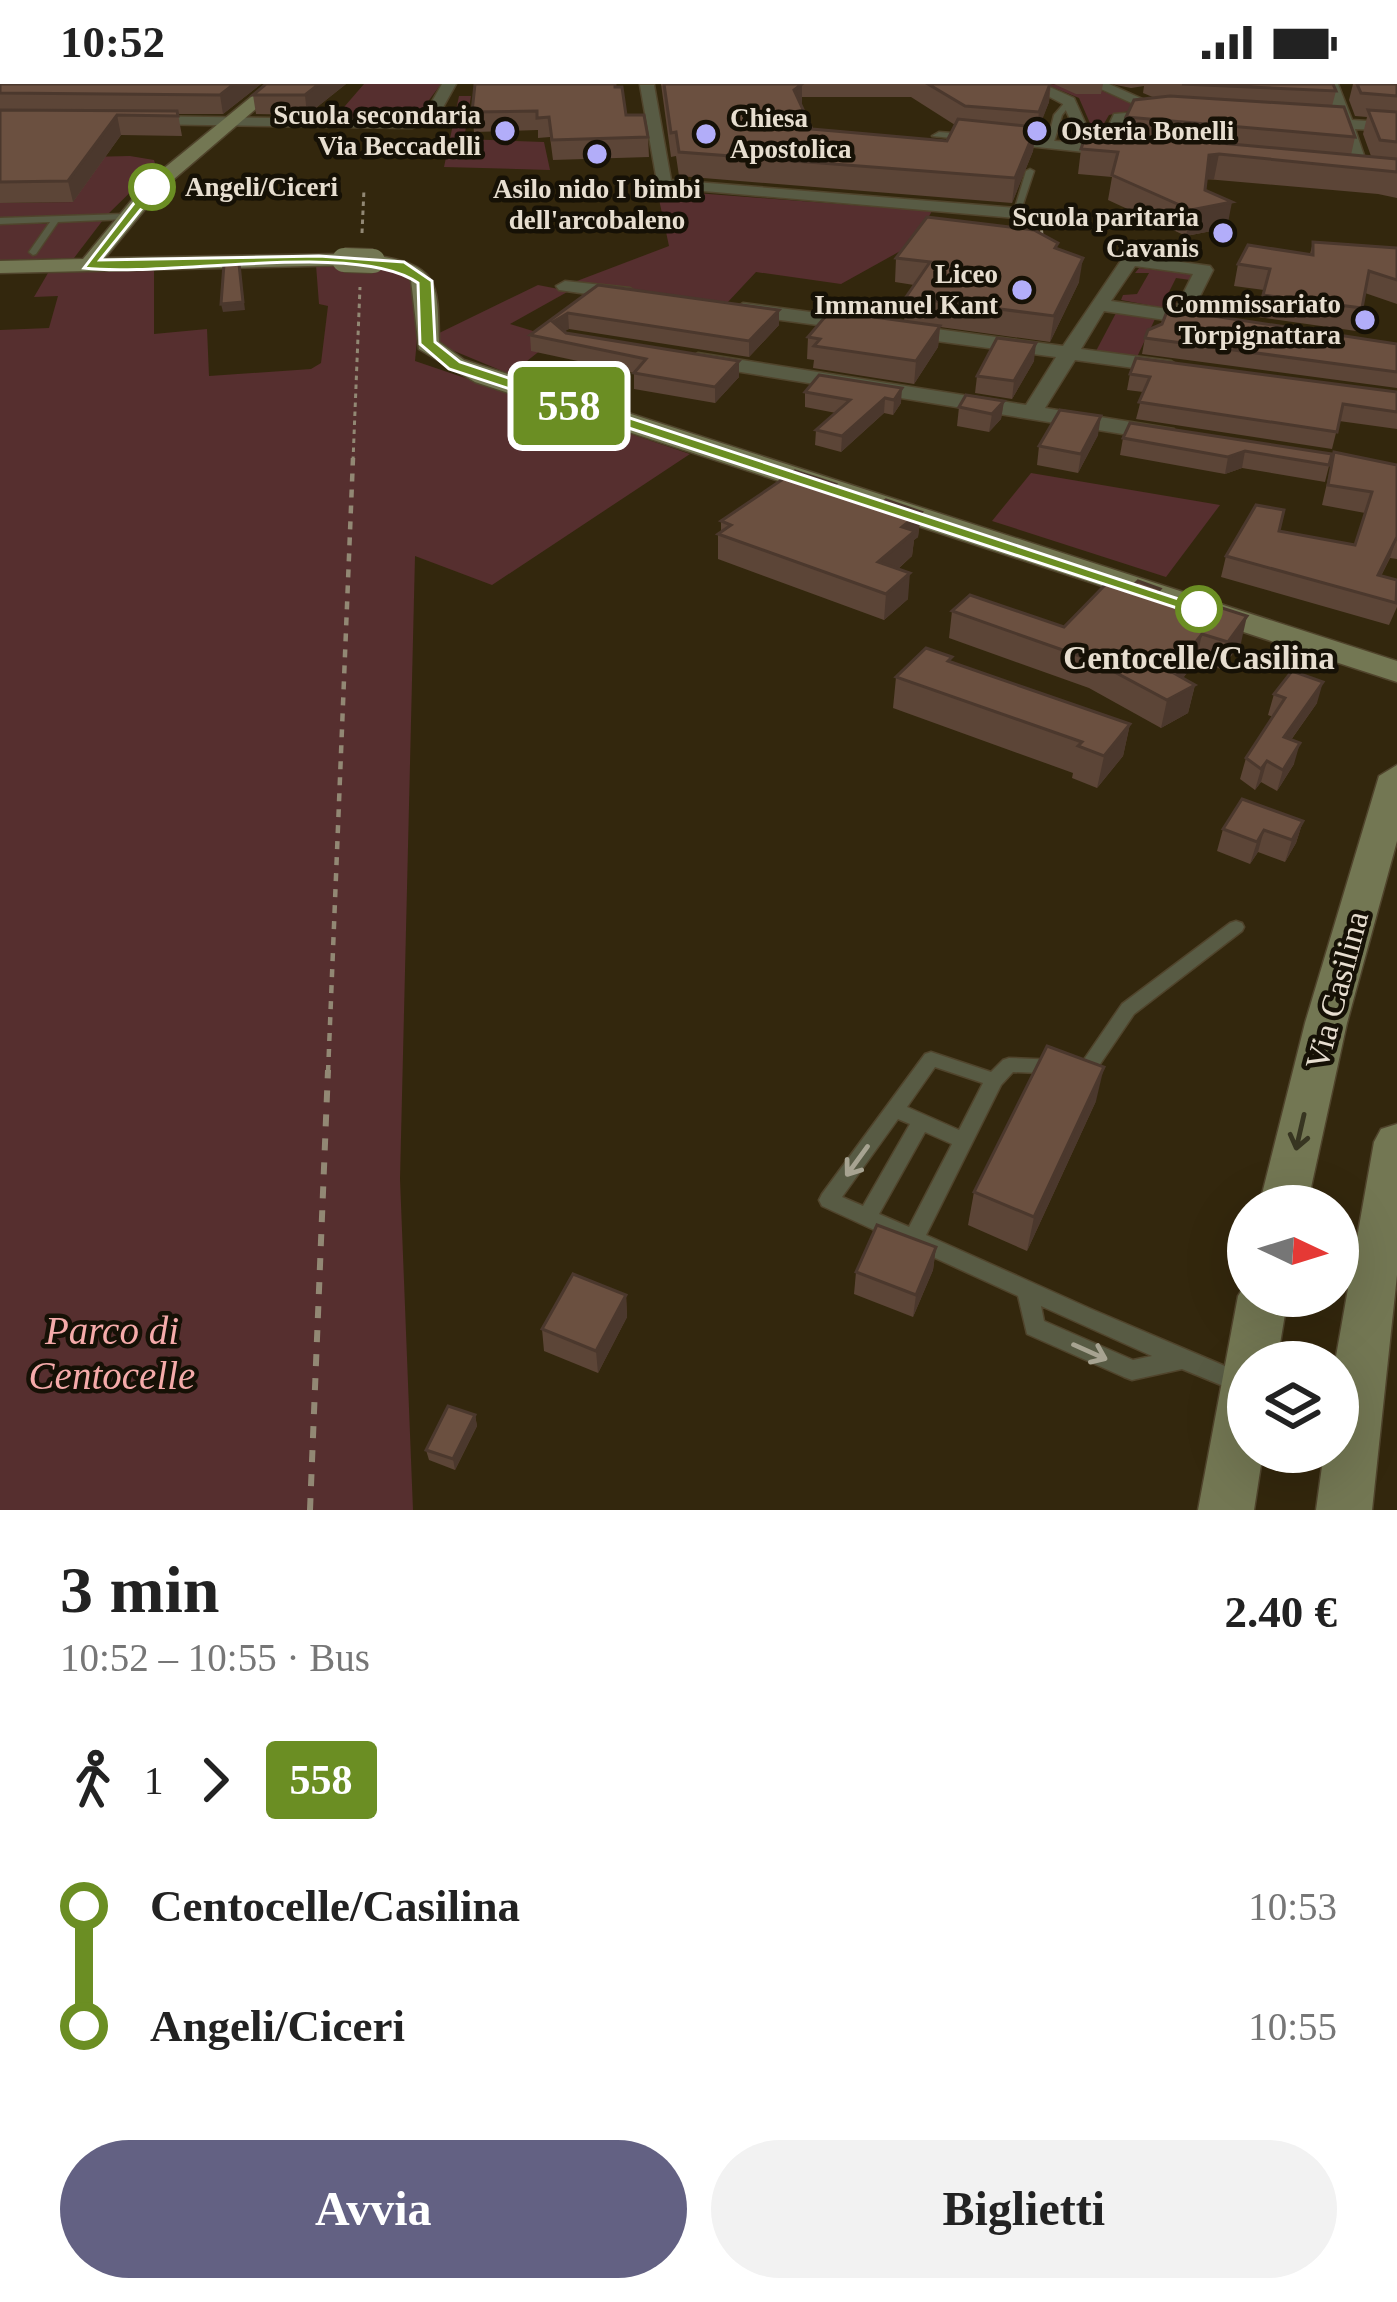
<!DOCTYPE html>
<html lang="it">
<meta charset="utf-8">
<style>
body{margin:0;font-family:Georgia,serif;background:#f2f2f2;color:#222;height:100vh;display:flex;flex-direction:column;font-size:45px;white-space:nowrap}
*{box-sizing:border-box;margin:0}
p{font-size:39px;color:#767676}
.icon{flex:none;width:66px;height:66px;fill:none;stroke:currentColor;stroke-width:2;stroke-linecap:round;stroke-linejoin:round}
.map{position:relative;height:1426px;overflow:hidden}
.details{display:flex;flex-direction:column;background:#fff;flex:1}
.details>*{flex:none}
.badge{padding:0 24px;border-radius:9px;font-size:42px;line-height:78px}
.needle{width:78px;rotate:94deg}
.tools{position:absolute;left:1227px;top:1101px;display:grid;gap:24px}
.tools a{display:grid;place-items:center;width:132px;height:132px;border-radius:50%;background:#fff;box-shadow:0 12px 48px #0002;font-size:60px}
.map>.badge{position:absolute;translate:-50% -50%;box-shadow:0 0 0 6px #fff}
.legs{display:flex;align-items:center;gap:18px;height:132px;padding:0 60px;font-size:39px}
.legs p{margin-inline-start:auto}
.overview{display:flex;align-items:center;justify-content:space-between;height:204px;padding:0 60px}
h1{font-size:66px;font-weight:600;line-height:90px}
.action{display:flex;gap:24px;margin-top:auto;padding:24px 60px}
.action a{flex:1;height:138px;border-radius:72px;background:#636183;color:#fff;font-size:48px;font-weight:600;line-height:138px;text-align:center}
.action a+a{background:#f2f2f2;color:#222}
ul{padding:0 60px;list-style:none}
li{display:flex;align-items:center;gap:42px;height:120px;font-size:45px}
li i{display:grid;place-items:center;width:18px;height:100%;margin:0 15px;background:currentColor}
li i::after{content:'';width:30px;height:30px;margin:-15px;border:9px solid;border-radius:50%;background:#fff}
li p{margin-inline-start:auto}
li:first-child i{background:linear-gradient(#0000 50%,currentColor 0)}
li:last-child i{background:linear-gradient(currentColor 50%,#0000 0)}
.status{display:flex;justify-content:space-between;align-items:center;height:84px;padding:0 60px;background:#fff;direction:ltr}
.status svg{height:33px;fill:currentColor}
.map>svg:first-child{display:block}
</style>
<div class="status"><b>10:52</b><svg viewBox="0 0 49 12"><path d="M0 12V9h3v3zM5 12V6h3v6zM10 12V3h3v9zM15 12V0h3v12zM26 1h20v11H26zM47 4h2v5h-2z"/></svg></div>
<div class="map">
<svg width="1397" height="1426" viewBox="0 0 1397 1426">
<rect width="100%" height="100%" fill="#33270d"/>
<g fill="#562f2f">
<polygon points="364,0 441,0 415,35 332,37"/>
<polygon points="1045,0 1090,2 1144,24 1109,31 1096,53 1079,14"/>
<polygon points="459,12 471,12 464,55 544,58 550,86 444,83"/>
<polygon points="130,72 154,76 156,83 106,132 0,135 0,119 73,118 0,75"/>
<polygon points="657,106 932,127 913,160 841,200 756,188 727,219 569,200 669,162"/>
<polygon points="103,136 74,174 0,176 0,139 49,140 37,168 58,139"/>
<polygon points="352,179 406,188 421,212 415,277 690,370 492,501 415,472 400,1095 413,1426 0,1426 0,246 49,244 58,212 34,213 48,189 154,185 154,250 207,245 209,292 311,285 321,279 328,222 319,220 316,181"/>
<polygon points="1139,184 1193,190 1190,196 1176,194 1165,216 1178,219 1175,226 1121,216 1123,211 1137,210 1149,189 1135,189"/>
<polygon points="538,201 569,207 510,240 556,254 522,281 630,325 615,334 435,259 433,252"/>
<polygon points="1116,229 1155,235 1137,273 1096,267"/>
<polygon points="1031,389 1220,421 1166,493 992,437"/>
</g>
<g fill="none" stroke-linecap="round" stroke-linejoin="round">
<defs>
<g id="lane">
<polygon points="1067,16 1073,17 1062,31 1053,61 1046,63 1054,31"/>
<polygon points="1030,85 1034,87 1020,129 1013,131 1026,87"/>
<polygon points="124,130 127,131 127,135 58,138 36,170 33,171 29,168 50,138 0,140 0,134"/>
<path d="M1236 837 1242 839 1244 843 1242 847 1134 930 1094 989 1088 991 1013 988 1001 1001 926 1151 1091 1225 1246 1291 1248 1296 1246 1305 1238 1308 1182 1285 1132 1296 1124 1293 1027 1250 1018 1212 822 1122 819 1116 822 1110 925 970 931 968 991 988 1003 976 1009 974 1083 977 1122 920 1230 839ZM935 983 983 999 959 1046 907 1023ZM898 1035 910 1040 863 1122 842 1113ZM925 1048 952 1060 909 1143 879 1130ZM1041 1222 1152 1272 1133 1276 1044 1237Z"/>
</g>
<g id="street">
<polygon points="442,0 456,0 437,34 412,44 140,40 133,36 140,32 410,36 426,28"/>
<polygon points="1025,0 1043,0 1074,14 1091,52 1101,58 1114,30 1149,27 1090,0 1109,0 1176,30 1125,37 1114,62 1127,64 1122,72 932,52 939,48 1081,59 1063,20"/>
<polygon points="1324,0 1338,0 1352,36 1397,39 1397,47 1355,45 1371,92 1357,89 1340,44 1306,38 1337,35"/>
<polygon points="640,1 654,1 671,96 1016,124 1024,129 1016,134 658,103"/>
<path d="M1130 171 1210 182 1213 186 1192 228 1216 236 1206 242 1104 227 1081 265 1171 277 1181 283 1171 289 1075 276 1045 324 1174 345V355L1166 357 698 281 688 275 698 269 1026 321 1056 273 743 231 734 225 743 219 1063 262 1124 172ZM1135 182 1193 190 1175 226 1111 217Z"/>
<polygon points="565,197 630,204 639,210 630,216 559,206 556,202"/>
</g>
<g id="secondary">
<polygon points="267,0 285,0 160,107 105,174 344,170 352,171 352,181 0,189 0,177 83,175 146,99"/>
<path d="M373 171C438 181 438 196 439 258L464 276 1397 577V598L475 298 419 265 411 196 398 187 365 182V172Z"/>
<polygon points="1397,681 1397,757 1347,939 1307,1122 1259,1122 1305,939 1379,692"/>
<polygon points="1397,1040 1397,1191 1372,1426 1316,1426 1324,1368 1338,1368 1335,1278 1374,1058 1381,1045"/>
<polygon points="1248,1196 1248,1212 1288,1212 1277,1278 1248,1278 1248,1368 1263,1368 1254,1426 1198,1426 1238,1212"/>
</g>
</defs>
<use href="#lane" stroke="#50442c" stroke-width="3"/>
<use href="#street" stroke="#50442c" stroke-width="3"/>
<use href="#secondary" stroke="#50442c" stroke-width="3"/>
<g stroke="#928874" stroke-width="3" stroke-dasharray="4.5 4.5" stroke-linecap="butt">
<polyline points="1033,134 1041,137 1042,153"/>
<polyline points="362,149 364,105"/>
<polyline points="353,377 360,203"/>
</g>
<polyline stroke="#928874" stroke-width="4.5" stroke-dasharray="8 8" stroke-linecap="butt" points="328,989 353,374"/>
<polyline stroke="#928874" stroke-width="6" stroke-dasharray="12 12" stroke-linecap="butt" points="310,1426 328,986"/>
<use href="#lane" fill="#585b44" fill-rule="evenodd"/>
<use href="#street" fill="#585b44" fill-rule="evenodd"/>
<use href="#secondary" fill="#737753" fill-rule="evenodd"/>
<defs>
<polyline id="secondary-bridge" points="344,176 373,177"/>
</defs>
<use href="#secondary-bridge" stroke="#50442c" stroke-width="26" stroke-linecap="butt"/>
<use href="#secondary-bridge" stroke="#737753" stroke-width="24"/>
</g>
<g fill="#5c4537" fill-rule="evenodd">
<polygon points="0,0 261,0 223,30 178,30 182,52 121,51 73,118 0,119"/>
<polygon points="266,0 346,0 307,31 256,30 253,11"/>
<polygon points="475,0 626,31 648,53 649,73 553,76 550,53 538,54 538,46 474,48 472,28"/>
<path d="M661 0H1051L1049 18 1035 52 1033 67 1012 119 679 92 676 72 671 73ZM802 13H911L955 41 947 57 812 45 802 22Z"/>
<polygon points="1054,0 1103,0 1101,10 1076,10"/>
<polygon points="1111,0 1333,0 1336,7 1332,22 1355,53 1351,71 1371,72 1363,50 1367,33 1355,32 1349,16 1353,0 1397,0 1397,114 1378,110 1206,95 1205,106 1227,144 1186,152 1108,116 1112,93 1078,90 1081,65 1123,50 1126,33 1155,14 1143,9 1144,2 1131,4"/>
<polygon points="1313,158 1397,164 1397,220 1365,209 1356,247 1258,233 1264,206 1234,202 1238,180 1310,170"/>
<polygon points="1057,165 1079,198 1050,258 940,243 938,263 914,300 813,284 814,276 807,275 808,253 904,237 906,213 914,201 895,198 896,174"/>
<polygon points="598,201 779,241 749,273 569,245 564,247 566,249 739,277 739,293 715,319 634,305 634,289 531,267 530,251"/>
<polygon points="1145,254 1397,260 1397,304 1142,270"/>
<polygon points="1034,277 1012,315 975,309 977,292"/>
<polygon points="1130,290 1397,308 1397,345 1339,337 1332,365 1136,335 1143,308 1127,306"/>
<polygon points="819,291 901,319 893,331 884,329 841,368 815,361 816,346 836,329 805,323 805,308"/>
<polygon points="1004,317 1001,335 989,348 957,342 959,323"/>
<polygon points="1098,351 1078,389 1037,381 1039,362"/>
<polygon points="1123,354 1332,370 1325,398 1242,384 1225,390 1120,371"/>
<polygon points="1334,368 1397,381 1397,475 1390,474 1381,492 1397,496 1397,523 1389,541 1221,493 1226,472 1279,447 1355,461 1365,429 1322,421"/>
<polygon points="835,400 834,408 877,423 921,428 918,453 914,456 912,472 898,485 908,515 884,536 718,475 718,450 721,448 721,437"/>
<polygon points="1160,505 1158,516 1241,559 1221,585 1196,577 1183,594 1195,601 1188,629 1161,644 1089,604 949,554 952,527 1064,543 1128,507"/>
<polygon points="951,578 1130,640 1123,672 1097,704 1072,694 1073,689 893,624 896,593"/>
<polygon points="1274,610 1317,619 1291,656 1294,680 1277,707 1261,698 1255,706 1240,695 1246,674 1273,633 1268,631"/>
<polygon points="1303,737 1296,759 1285,778 1258,768 1250,780 1217,767 1223,745"/>
<polygon points="1096,1017 1027,1167 968,1141 974,1108"/>
<polygon points="936,1163 933,1186 913,1233 854,1210 856,1188"/>
<polygon points="626,1211 627,1233 598,1289 544,1267 542,1245"/>
<polygon points="475,1331 477,1342 455,1386 429,1376 426,1366"/>
</g>
<g fill="#4b382d">
<polygon points="234,0 261,0 223,30 220,11"/>
<polygon points="319,0 346,0 307,31 305,11"/>
<polygon points="802,0 802,23 794,6"/>
<polygon points="1050,0 1049,18 1036,52 1039,28"/>
<polygon points="117,31 121,51 73,118 68,97"/>
<polygon points="1036,43 1033,67 1012,119 1015,94"/>
<polygon points="1219,70 1214,95 1204,96 1209,71"/>
<polygon points="1232,118 1227,144 1186,152 1191,126"/>
<polygon points="1083,174 1079,198 1050,258 1054,232"/>
<polygon points="239,180 245,226 223,228 221,220"/>
<polygon points="779,226 779,241 749,273 749,257"/>
<polygon points="568,229 569,245 554,253 553,238"/>
<polygon points="940,242 938,263 914,300 916,277"/>
<polygon points="1036,259 1034,277 1012,315 1014,297"/>
<polygon points="739,277 739,293 715,319 715,303"/>
<polygon points="902,304 901,319 893,331 894,316"/>
<polygon points="885,314 884,329 841,368 842,352"/>
<polygon points="1004,317 1001,335 989,348 992,330"/>
<polygon points="1101,332 1098,351 1078,389 1081,370"/>
<polygon points="1245,367 1242,384 1225,390 1228,373"/>
<polygon points="921,428 918,453 914,456 912,472 876,504 878,478 902,443"/>
<polygon points="1397,453 1390,474 1371,512 1378,491"/>
<polygon points="910,489 908,515 884,536 886,510"/>
<polygon points="1247,532 1241,559 1221,585 1228,558"/>
<polygon points="1202,550 1196,577 1166,616 1172,588"/>
<polygon points="1323,598 1317,619 1278,674 1284,653"/>
<polygon points="1195,601 1188,629 1161,644 1167,616"/>
<polygon points="1130,640 1123,672 1097,704 1104,672"/>
<polygon points="1300,659 1294,680 1277,707 1283,686"/>
<polygon points="1267,677 1261,698 1255,706 1261,685"/>
<polygon points="1303,737 1296,759 1285,778 1292,756"/>
<polygon points="1264,746 1258,768 1250,780 1257,758"/>
<polygon points="1104,983 1096,1017 1027,1167 1034,1133"/>
<polygon points="936,1163 933,1186 913,1233 916,1211"/>
<polygon points="626,1211 627,1233 598,1289 596,1267"/>
<polygon points="475,1331 477,1342 455,1386 453,1375"/>
</g>
<g fill="#6b5040" stroke="#4b382d" stroke-width="3">
<polygon points="0,0 234,0 220,11 0,9"/>
<polygon points="266,0 319,0 305,11 253,11"/>
<polygon points="475,0 615,0 615,3 622,3 626,31 644,31 648,53 552,56 549,33 537,34 537,27 472,28"/>
<polygon points="664,0 802,0 794,6 812,45 947,57 958,35 1036,43 1015,94 679,68 676,48 671,49"/>
<polygon points="928,0 1050,0 1039,28 965,22"/>
<polygon points="1182,0 1333,0 1336,7"/>
<polygon points="1357,0 1397,0 1397,12 1361,9"/>
<polygon points="1170,12 1344,23 1355,53 1126,33 1134,16"/>
<polygon points="0,26 177,27 178,32 117,31 68,97 0,98"/>
<polygon points="1368,26 1397,28 1397,58 1380,56"/>
<polygon points="1087,47 1397,75 1397,88 1219,70 1209,71 1205,106 1232,118 1191,126 1112,91 1118,68 1081,65"/>
<polygon points="927,133 1034,146 1058,159 1055,164 1083,174 1054,232 906,213 930,178 896,174"/>
<polygon points="1313,158 1397,164 1397,196 1369,187 1362,224 1263,211 1270,185 1238,180 1248,161 1313,171"/>
<polygon points="224,180 239,180 243,218 221,220"/>
<polygon points="598,201 779,226 749,257 568,229 553,238 566,249 739,277 715,303 634,289 646,275 530,251"/>
<polygon points="1168,225 1397,260 1397,288 1145,254 1148,246 1162,240"/>
<polygon points="830,227 940,242 916,277 814,262 820,255 808,253"/>
<polygon points="997,254 1036,259 1014,297 977,292"/>
<polygon points="1136,274 1397,308 1397,328 1343,320 1337,348 1139,318 1150,293 1130,290"/>
<polygon points="819,291 902,304 894,316 885,314 842,352 816,346 850,316 805,308"/>
<polygon points="966,311 1004,317 992,330 959,323"/>
<polygon points="1060,326 1101,332 1081,370 1039,362"/>
<polygon points="1130,339 1332,370 1329,381 1245,367 1228,373 1123,354"/>
<polygon points="1334,368 1397,381 1397,453 1378,491 1397,496 1396,519 1226,472 1256,421 1284,426 1279,447 1355,461 1372,408 1328,401"/>
<polygon points="795,387 835,400 827,406 877,423 886,416 921,428 902,443 915,447 878,478 910,489 886,510 718,450 731,441 721,437"/>
<polygon points="1138,497 1160,505 1152,514 1214,533 1222,524 1247,532 1228,558 1202,550 1172,588 1195,601 1167,616 1094,577 952,527 970,511 1064,543 1106,500 1128,507"/>
<polygon points="926,564 952,573 948,577 1130,640 1104,672 1078,662 1082,658 896,593"/>
<polygon points="1292,587 1323,598 1284,653 1300,659 1283,686 1267,677 1261,685 1246,674 1285,614 1274,610"/>
<polygon points="1242,715 1303,737 1292,756 1264,746 1257,758 1223,745"/>
<polygon points="1047,962 1104,983 1034,1133 974,1108"/>
<polygon points="877,1141 936,1163 916,1211 856,1188"/>
<polygon points="573,1190 626,1211 596,1267 542,1245"/>
<polygon points="448,1322 475,1331 453,1375 426,1366"/>
</g>
<defs><path id="oneway-shaft" d="M-6 0H5M1.5-3L5.5 0L1.5 3" fill="none" stroke-width="1.6" stroke-linecap="round" stroke-linejoin="round" transform="scale(3)"/></defs>
<use stroke="#373521" href="#oneway-shaft" transform="translate(1300 1048) rotate(103)"/>
<g stroke="#a7a391">
<use href="#oneway-shaft" transform="translate(857 1077) rotate(126)"/>
<use href="#oneway-shaft" transform="translate(1090 1268) rotate(24)"/>
</g>
<path fill="#6b8e23" stroke="#fff" stroke-width="3" d="M148 101 159 103 100 176 319 172 404 178 432 197 435 258 460 278 1209 525 1192 529 449 285 420 260 418 199C359 156 164 194 84 184Z"/>
<g fill="#b2adf9" stroke="#161106" stroke-width="4.5">
<circle cx="505" cy="47" r="12"/>
<circle cx="1037" cy="47" r="12"/>
<circle cx="706" cy="50" r="12"/>
<circle cx="597" cy="70" r="12"/>
<circle cx="1223" cy="149" r="12"/>
<circle cx="1022" cy="206" r="12"/>
<circle cx="1365" cy="236" r="12"/>
</g>
<g fill="#fff" stroke="#6b8e23" stroke-width="6">
<circle cx="152" cy="103" r="21"/>
<circle cx="1199" cy="525" r="21"/>
</g>
<g text-anchor="middle" stroke-width="9" stroke-linejoin="round" paint-order="stroke">
<g font-size="27" font-weight="bold" fill="#e7ded0" stroke="#161106" text-anchor="end">
<text x="481" y="40">Scuola secondaria<tspan x="481" dy="31">Via Beccadelli</tspan></text>
<text x="730" y="43" text-anchor="start">Chiesa<tspan x="730" dy="31">Apostolica</tspan></text>
<text x="1061" y="56" text-anchor="start">Osteria Bonelli</text>
<text x="597" y="114" text-anchor="middle">Asilo nido I bimbi<tspan x="597" dy="31">dell'arcobaleno</tspan></text>
<text x="1199" y="142">Scuola paritaria<tspan x="1199" dy="31">Cavanis</tspan></text>
<text x="998" y="199">Liceo<tspan x="998" dy="31">Immanuel Kant</tspan></text>
<text x="1341" y="229">Commissariato<tspan x="1341" dy="31">Torpignattara</tspan></text>
</g>
<g font-size="27" font-weight="bold" fill="#e7ded0" stroke="#161106" text-anchor="start">
<text x="185" y="112">Angeli/Ciceri</text>
</g>
<g font-size="33" font-weight="bold" fill="#e7ded0" stroke="#161106">
<text x="1199" y="585">Centocelle/Casilina</text>
</g>
<g font-size="33" fill="#e7ded0" stroke="#161106">
<text transform="translate(1336 906) rotate(-75)" y="12">Via Casilina</text>
</g>
<g font-size="39" font-style="italic" fill="#f5abaa" stroke="#161106">
<text x="112" y="1260">Parco di<tspan x="112" dy="45">Centocelle</tspan></text>
</g>
</g>
</svg>
<div class="tools">
<a><svg class="needle" viewBox="-14 -14 28 28"><path d="M0-13l5 13h-10z" fill="#e53935"/><path d="M0 13l5-13h-10z" fill="#767676"/></svg></a>
<a><svg class="icon" aria-label="layers" viewBox="0 0 24 24"><path d="M12 4l9 5-9 5-9-5zM3 14l9 5 9-5"/></svg></a>
</div>
<b class="badge" style="left:569px;top:322px;background:#6b8e23;color:#fff">558</b>
</div>
<section class="details">
<div class="overview"><div><h1>3 min</h1><p>10:52 – 10:55 · Bus</p></div><b>2.40 €</b></div>
<div class="legs"><svg class="icon" aria-label="walk" viewBox="0 0 24 24"><circle cx="13" cy="4" r="2"/><path d="M13 8l-2 6 4 7M11 14l-3 7M7 12l3-4h3l4 4"/></svg>1<svg class="icon" aria-label="forward" viewBox="0 0 24 24"><path d="M9 5l7 7-7 7"/></svg><b class="badge" style="background:#6b8e23;color:#fff">558</b></div>
<ul>
<li><i style="color:#6b8e23"></i><b>Centocelle/Casilina</b><p>10:53</p></li>
<li><i style="color:#6b8e23"></i><b>Angeli/Ciceri</b><p>10:55</p></li>
</ul>
<div class="action"><a>Avvia</a><a>Biglietti</a></div>
</section>
